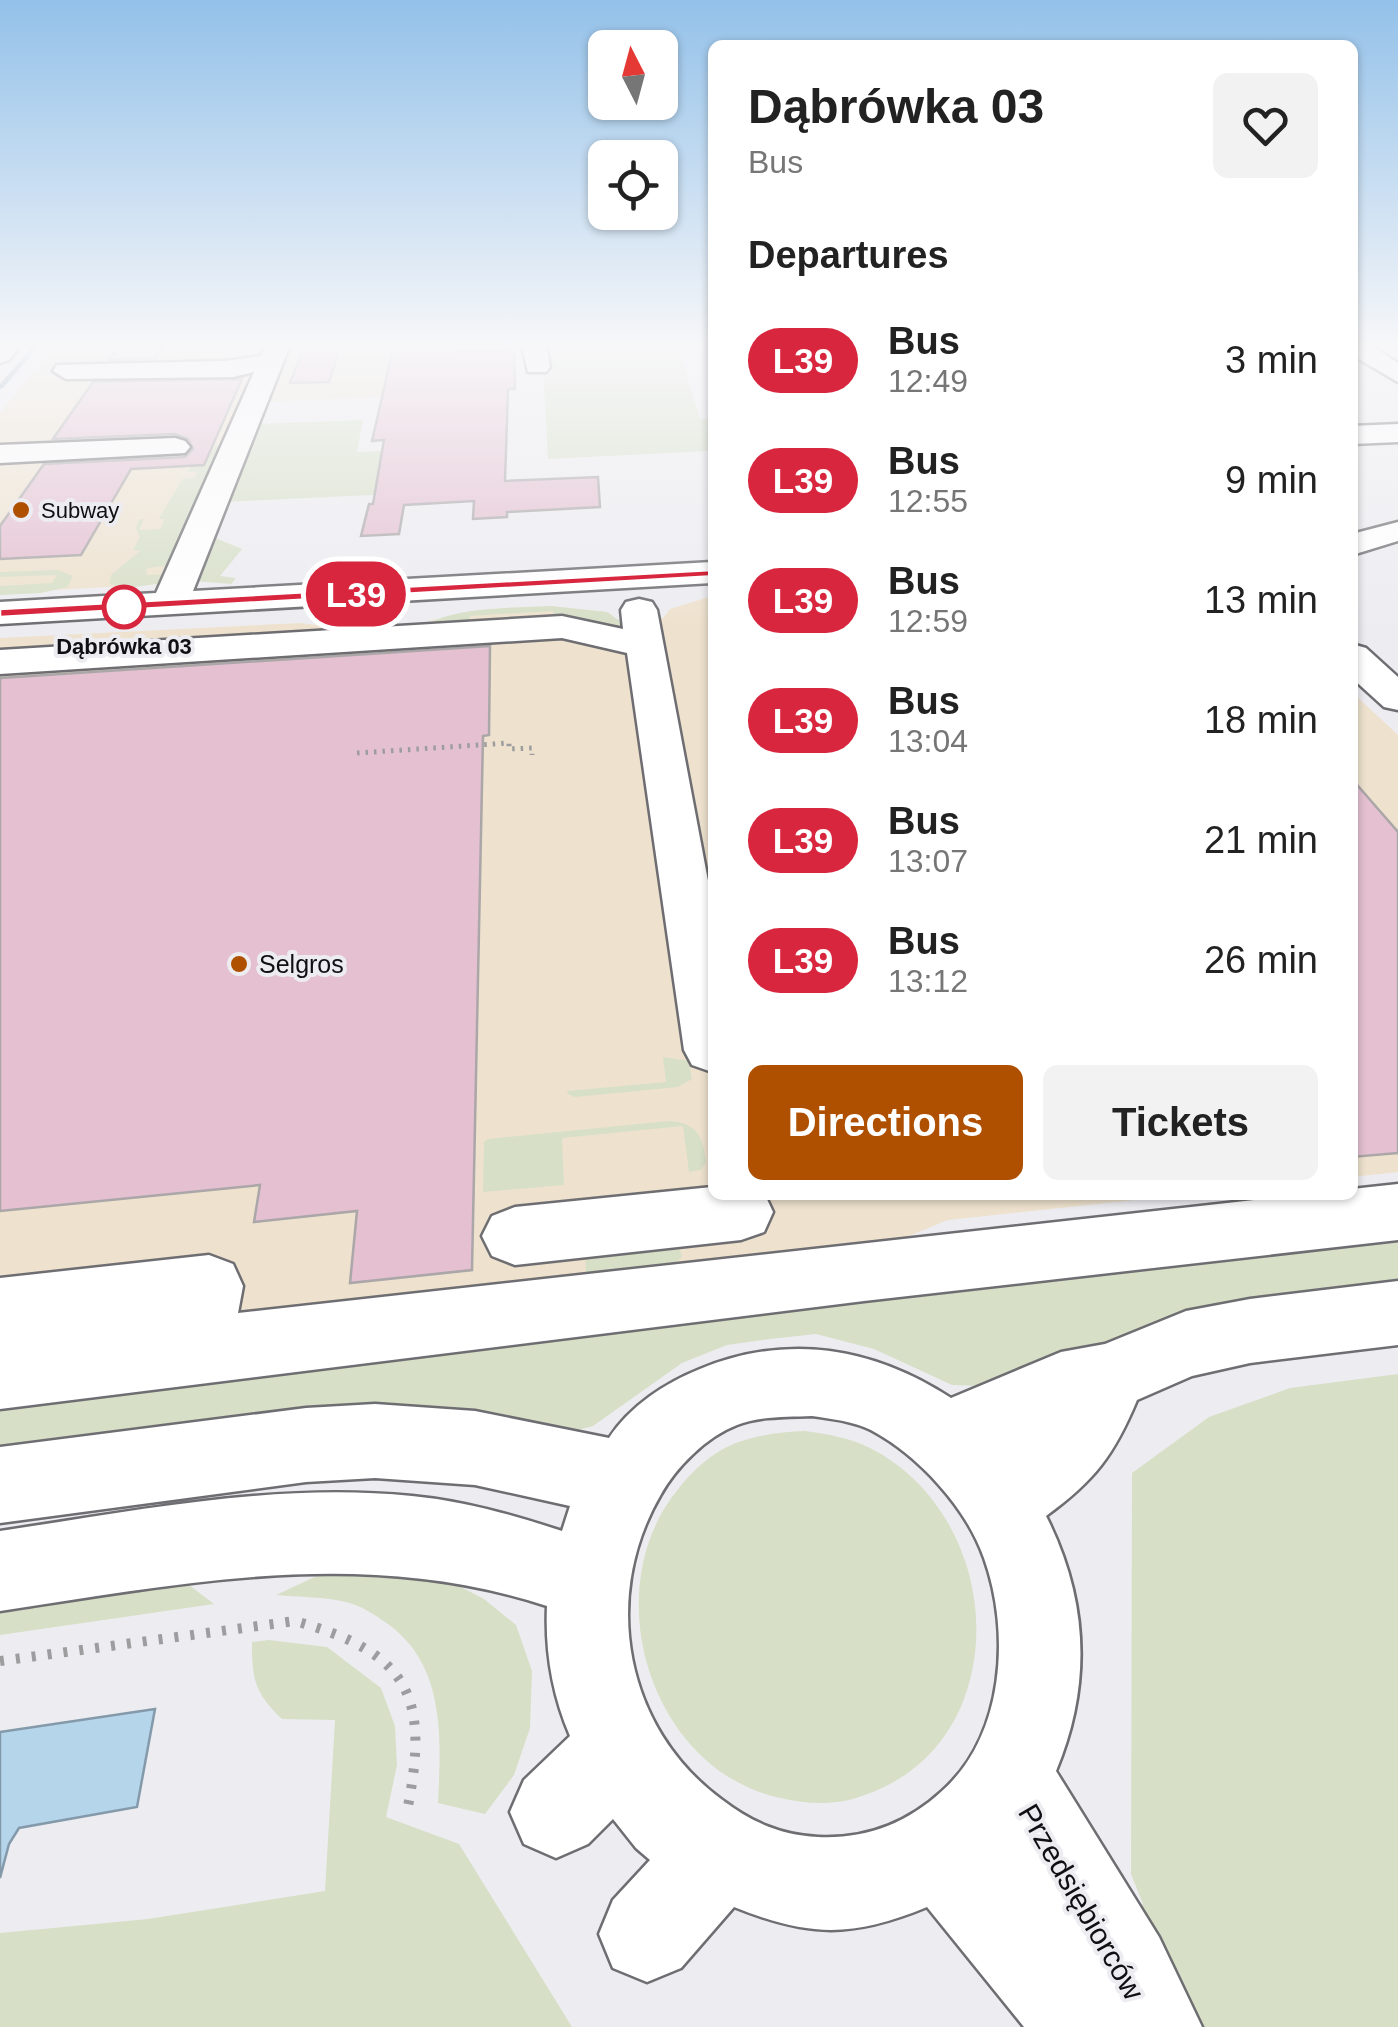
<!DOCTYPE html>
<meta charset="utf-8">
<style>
body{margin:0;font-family:Helvetica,sans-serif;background:#f2f2f2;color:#222;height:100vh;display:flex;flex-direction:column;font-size:38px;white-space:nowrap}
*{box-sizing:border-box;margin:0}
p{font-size:32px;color:#767676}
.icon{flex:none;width:55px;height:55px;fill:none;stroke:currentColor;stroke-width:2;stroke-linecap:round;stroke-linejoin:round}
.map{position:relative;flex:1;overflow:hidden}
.details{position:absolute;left:708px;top:40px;width:650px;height:1160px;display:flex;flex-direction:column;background:#fff;border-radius:15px;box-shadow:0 2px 8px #0004}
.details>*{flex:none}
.badge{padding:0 20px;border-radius:32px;font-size:35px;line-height:65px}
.needle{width:65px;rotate:354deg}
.fabs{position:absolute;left:588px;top:30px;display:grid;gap:20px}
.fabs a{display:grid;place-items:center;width:90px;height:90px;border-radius:15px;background:#fff;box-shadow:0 2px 8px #0004;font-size:50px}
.map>.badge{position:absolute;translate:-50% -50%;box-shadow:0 0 0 5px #fff}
h2{padding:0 40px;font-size:38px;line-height:90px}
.round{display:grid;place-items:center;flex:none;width:105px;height:105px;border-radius:15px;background:#f2f2f2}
.overview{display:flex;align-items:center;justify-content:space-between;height:170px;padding:0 40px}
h1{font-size:48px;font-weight:700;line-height:75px}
.action{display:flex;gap:20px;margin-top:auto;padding:20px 40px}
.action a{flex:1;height:115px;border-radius:15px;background:#af5000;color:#fff;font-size:40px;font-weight:700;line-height:115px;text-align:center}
.action a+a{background:#f2f2f2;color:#222}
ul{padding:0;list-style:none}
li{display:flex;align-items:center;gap:30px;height:120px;padding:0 40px}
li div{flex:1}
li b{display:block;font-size:38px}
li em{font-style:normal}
li .badge{min-width:110px;font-weight:700;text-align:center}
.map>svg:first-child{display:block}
</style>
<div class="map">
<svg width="1398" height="2027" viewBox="0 0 1398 2027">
<rect width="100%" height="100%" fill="#ededf1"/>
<g fill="#eee2ce">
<polygon points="56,345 268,345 162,584 0,593 0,413"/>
<polygon points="288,345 412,345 403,396 265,402"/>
<polygon points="712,596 712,1195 1182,1195 948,1220 880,1248 862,1251 866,1302 0,1400 0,638 300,623 334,627 338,634 423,629 429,621 473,611 550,606 607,612 618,620 663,618 670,609"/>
<polygon points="1352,692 1398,735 1398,1172 1353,1177"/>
</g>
<g fill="#d7dfc7">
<polygon points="542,345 678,345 700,419 712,419 712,458 710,451 548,459"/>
<polygon points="363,420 357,452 422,449 416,493 224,502 255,424"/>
<polygon points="216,445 226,445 173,565 147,568 146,575 172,574 168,582 129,588 110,584 111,575 140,551 133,550 140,537 136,528 140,519 144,519 139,530 160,529 165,519 159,519 183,478 194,478 197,472 187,472 192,466 204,465"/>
<polygon points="208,535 242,549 220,576 236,578 231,584 193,581"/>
<polygon points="58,570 73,576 67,587 41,593 0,595 0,586 52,583 57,575 0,577 0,572"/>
<path d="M550 606 607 612 618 620H626L625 624 615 630 554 621 553 611 470 616 469 626 423 629C443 606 519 608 550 606Z"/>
<polygon points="663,1057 689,1061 692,1079 678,1087 575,1097 568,1094 567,1091 666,1082"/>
<path d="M669 1121C697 1123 703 1136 706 1162L701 1170 689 1172 683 1126 562 1138 564 1185 483 1192 484 1142 488 1139Z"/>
<polygon points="1398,1241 1398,1283 1185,1315 982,1386 952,1385 874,1349 816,1334 770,1339 727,1345 682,1363 593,1426 559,1435 0,1464 0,1400"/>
<polygon points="672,1248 680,1250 682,1257 669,1267 587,1282 585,1258"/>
<polygon points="1398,1374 1398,2027 1192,2027 1128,1925 1143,1904 1131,1874 1132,1473 1209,1417 1290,1388"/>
<path d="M805 1431C828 1434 850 1438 870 1448 963 1495 1001 1616 960 1709 940 1752 907 1781 862 1796 835 1806 807 1804 780 1798 649 1769 595 1588 679 1488 693 1470 711 1454 731 1445 756 1435 779 1432 805 1431Z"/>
<path d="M334 1568 442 1577 484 1599 516 1625 532 1671 530 1728 514 1775 485 1814 438 1803C441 1739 446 1666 388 1624 375 1615 362 1606 346 1602 324 1597 299 1597 276 1595Z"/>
<polygon points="189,1585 214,1604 0,1635 0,1611"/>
<path d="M269 1640 327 1647 381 1688 395 1726 397 1765 386 1817 459 1844 572 2027H0V1933L148 1919 325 1891 335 1720 282 1719C254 1692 252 1679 252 1642Z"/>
</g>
<polygon fill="#b5d5eb" stroke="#849aaa" stroke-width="2.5" points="155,1709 137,1807 19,1828 9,1844 0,1878 0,1732"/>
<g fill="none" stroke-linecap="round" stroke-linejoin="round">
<polygon fill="#849aaa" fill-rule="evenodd" points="34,345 40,345 3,388 0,389 0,384"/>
</g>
<g fill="#e4c0d0" stroke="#aba6a8" stroke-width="2.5">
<polygon points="120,345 164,345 155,359 109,360"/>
<polygon points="305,345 341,345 329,382 290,383"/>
<polygon points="456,347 455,352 514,352 515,389 508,389 505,481 598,477 600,507 507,512 507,517 473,519 474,501 404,505 399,534 361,536 369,504 373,504 384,440 372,441 393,349"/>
<polygon points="242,379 204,465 131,469 81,555 0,559 0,526 44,464 185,457 193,449 188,439 175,434 53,439 93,382"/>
<polygon points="490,646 489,735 483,736 472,1270 350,1283 357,1211 254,1222 260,1185 0,1211 0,678"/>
<polygon points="1352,779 1398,832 1398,1153 1352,1157"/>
</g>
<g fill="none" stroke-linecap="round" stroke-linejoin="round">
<defs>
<g id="minor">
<polygon points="266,345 290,345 193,591 712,562 712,583 0,624 0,602 156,593 254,372 233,377 66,379 53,371 57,365 225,361 261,356"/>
<polygon points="522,345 546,345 550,367 546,372 528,372"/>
<polygon points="1352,345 1370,345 1398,363 1398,382 1352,355"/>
<polygon points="1398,424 1398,442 1352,444 1352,426"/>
<polygon points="175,438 185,441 190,447 185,453 0,463 0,445"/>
<polygon points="1398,522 1398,541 1352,555 1352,534"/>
<polygon points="639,599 652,602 657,610 712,902 712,1072 692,1065 684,1050 627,653 562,638 0,674 0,650 562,616 623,629 621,610 626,602"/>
<polygon points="1352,644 1366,648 1398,677 1398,710 1384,707 1352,678"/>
<polygon points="1398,1184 1398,1240 864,1301 0,1409 0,1278 209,1255 233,1264 243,1286 238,1313 1298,1195 1352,1195 1352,1189"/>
<polygon points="712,1187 712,1195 765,1195 773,1212 764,1232 741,1240 515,1265 492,1256 482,1236 492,1216 515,1207"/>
<path d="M1398 1281V1345L1250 1363 1192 1376 1137 1400C1114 1455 1095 1480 1046 1516 1088 1599 1092 1685 1056 1771L1159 1937 1202 2027H1024L927 1907C852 1938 809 1937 734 1907L681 1968 647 1982 613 1968 599 1934 613 1900 650 1860 636 1848 613 1819 588 1844 556 1858 524 1844 510 1812 524 1780 570 1736C552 1694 545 1651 547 1606 363 1546 186 1583 0 1611V1531C135 1511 275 1482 412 1496 464 1501 513 1515 562 1531L570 1506 475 1485 375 1478 306 1482 0 1523V1447L306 1408 375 1404 475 1411 609 1438C630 1406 665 1383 700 1369 788 1333 873 1347 951 1398L1061 1352 1105 1344 1186 1311 1250 1299ZM812 1416C831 1419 853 1421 871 1430 918 1455 966 1507 984 1558 1011 1633 1004 1736 942 1791 906 1824 866 1839 818 1837 780 1835 751 1822 721 1799 625 1728 601 1598 660 1496 676 1467 706 1437 737 1425 760 1416 788 1417 812 1416Z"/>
</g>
<polygon id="major" points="0,345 21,345 9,360 0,363"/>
</defs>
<use href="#minor" stroke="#6e6e72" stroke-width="5"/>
<use href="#major" stroke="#6e6e72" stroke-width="5"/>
<polyline stroke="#9d9da0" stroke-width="5" stroke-dasharray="2.5 6" stroke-linecap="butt" points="357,753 509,743 509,749 532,748 532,755"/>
<path stroke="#9d9da0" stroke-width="10" stroke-dasharray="4 12" stroke-linecap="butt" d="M0 1661 295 1621C406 1652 430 1693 408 1806"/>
<use href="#minor" fill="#fff" fill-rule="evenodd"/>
<use href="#major" fill="#fff" fill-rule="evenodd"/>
</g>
<linearGradient id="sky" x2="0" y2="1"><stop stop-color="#93c1e9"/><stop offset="0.55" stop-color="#f7f7f9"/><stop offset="1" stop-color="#f7f7f9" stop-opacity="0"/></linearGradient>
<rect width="1398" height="628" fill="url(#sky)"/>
<polygon fill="#d7263d" stroke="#fff" stroke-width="2.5" points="712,570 717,576 0,617 0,609"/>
<g fill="#af5000" stroke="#ededf1" stroke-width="4">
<circle cx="21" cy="510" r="10"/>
<circle cx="239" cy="964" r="10"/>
</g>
<circle fill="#fff" stroke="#d7263d" stroke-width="5" cx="124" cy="607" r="20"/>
<g text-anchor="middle" stroke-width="8" stroke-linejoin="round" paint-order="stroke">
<g font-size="22" fill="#101012" stroke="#ededf1" text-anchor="start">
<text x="41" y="518">Subway</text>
</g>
<g font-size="22" font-weight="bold" fill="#101012" stroke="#ededf1">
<text x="124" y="654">Dąbrówka 03</text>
</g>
<g font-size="25" fill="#101012" stroke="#ededf1" text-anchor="start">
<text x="259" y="973">Selgros</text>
</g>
<g font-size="30" fill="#101012" stroke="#ededf1">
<text transform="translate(1081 1902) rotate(60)" y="10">Przedsiębiorców</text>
</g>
</g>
</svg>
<div class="fabs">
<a><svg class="needle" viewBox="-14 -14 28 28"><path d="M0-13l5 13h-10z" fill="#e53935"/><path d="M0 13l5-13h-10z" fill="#767676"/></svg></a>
<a><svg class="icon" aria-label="locate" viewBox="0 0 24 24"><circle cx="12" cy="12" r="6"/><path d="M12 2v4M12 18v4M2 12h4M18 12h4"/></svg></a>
</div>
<b class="badge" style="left:356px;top:594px;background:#d7263d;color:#fff">L39</b>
<section class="details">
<div class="overview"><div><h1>Dąbrówka 03</h1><p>Bus</p></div><a class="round"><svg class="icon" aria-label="heart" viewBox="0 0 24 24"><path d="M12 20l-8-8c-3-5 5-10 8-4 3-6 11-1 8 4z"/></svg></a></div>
<h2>Departures</h2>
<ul>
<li><span class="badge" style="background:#d7263d;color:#fff">L39</span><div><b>Bus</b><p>12:49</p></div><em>3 min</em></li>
<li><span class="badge" style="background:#d7263d;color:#fff">L39</span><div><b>Bus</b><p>12:55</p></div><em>9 min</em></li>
<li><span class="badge" style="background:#d7263d;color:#fff">L39</span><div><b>Bus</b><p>12:59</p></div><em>13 min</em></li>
<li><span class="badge" style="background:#d7263d;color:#fff">L39</span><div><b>Bus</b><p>13:04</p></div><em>18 min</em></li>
<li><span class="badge" style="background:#d7263d;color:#fff">L39</span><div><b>Bus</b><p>13:07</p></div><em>21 min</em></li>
<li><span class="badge" style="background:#d7263d;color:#fff">L39</span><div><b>Bus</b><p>13:12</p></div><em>26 min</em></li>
</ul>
<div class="action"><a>Directions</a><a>Tickets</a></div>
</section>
</div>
